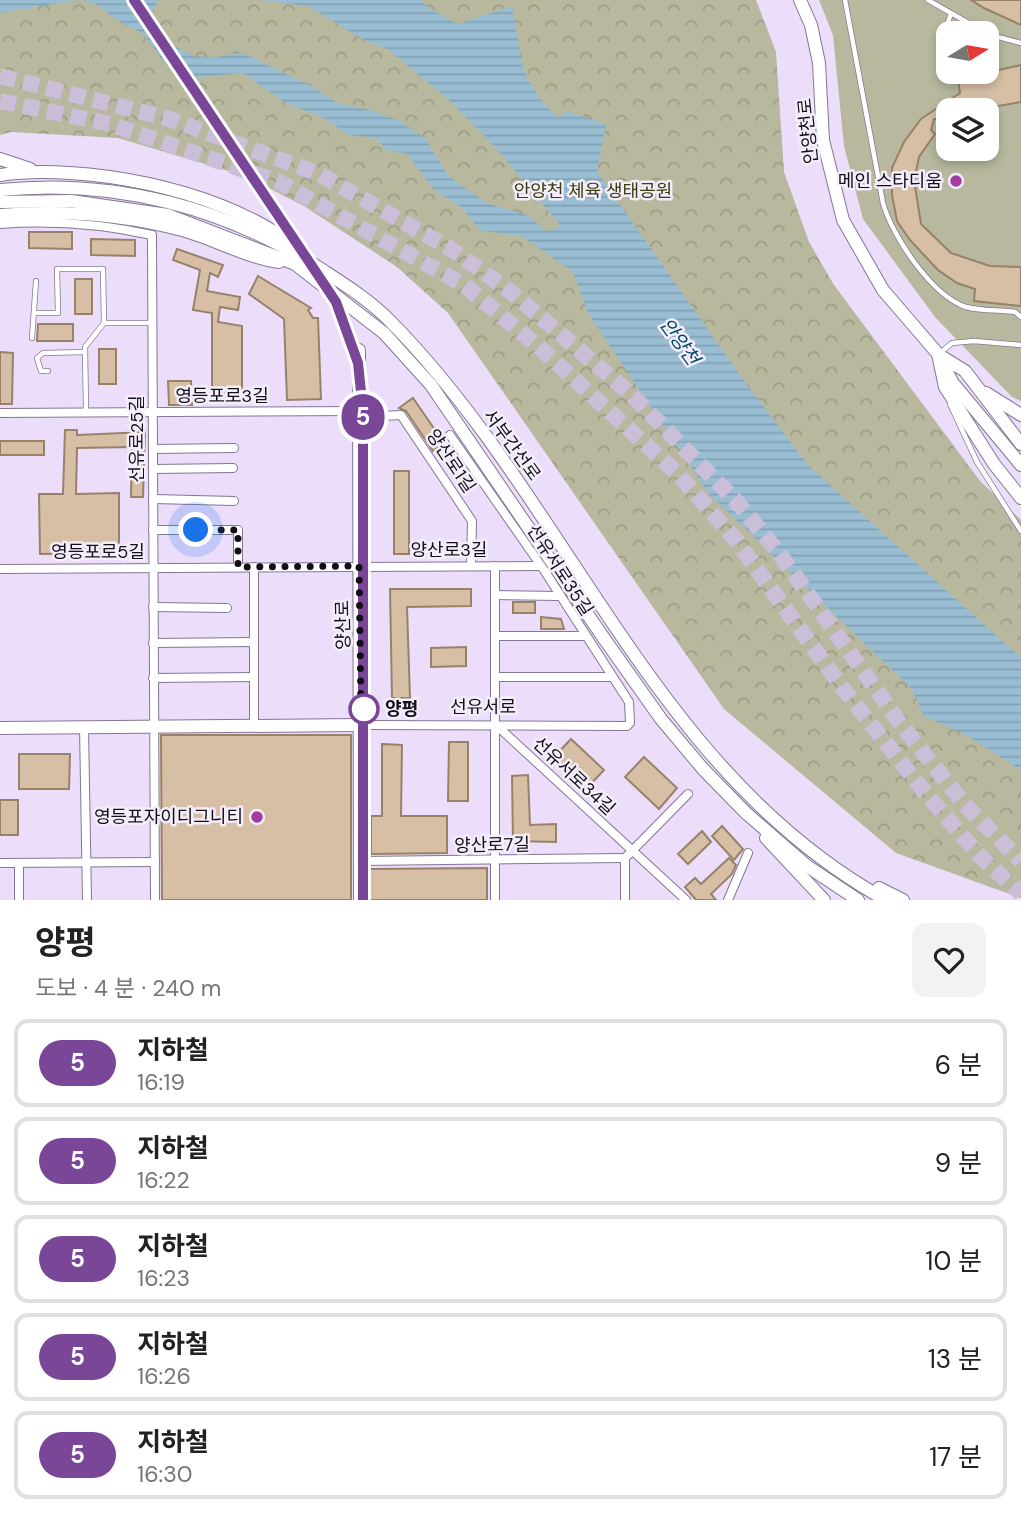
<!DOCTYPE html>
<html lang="ko">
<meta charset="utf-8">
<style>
body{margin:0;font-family:"DM Sans","Noto Sans KR",sans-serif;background:#f2f2f2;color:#222;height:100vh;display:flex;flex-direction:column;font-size:26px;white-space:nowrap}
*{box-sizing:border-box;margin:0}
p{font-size:23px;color:#767676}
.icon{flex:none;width:38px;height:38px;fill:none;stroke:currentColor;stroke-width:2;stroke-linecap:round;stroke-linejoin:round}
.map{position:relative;height:900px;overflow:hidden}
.drawer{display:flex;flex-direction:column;background:#fff;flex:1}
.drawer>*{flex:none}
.badge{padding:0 14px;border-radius:23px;font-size:24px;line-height:46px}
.needle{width:46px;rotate:79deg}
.fabs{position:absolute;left:936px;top:21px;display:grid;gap:14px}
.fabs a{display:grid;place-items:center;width:63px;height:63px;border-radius:14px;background:#fff;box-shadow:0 4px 10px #0003;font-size:35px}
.you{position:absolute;width:35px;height:35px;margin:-18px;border:5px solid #fff;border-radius:50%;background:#1a73e8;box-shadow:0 0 0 10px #1a73e833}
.map>.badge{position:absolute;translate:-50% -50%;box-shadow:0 0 0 4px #fff}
.round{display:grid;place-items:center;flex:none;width:74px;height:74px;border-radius:14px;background:#f2f2f2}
.summary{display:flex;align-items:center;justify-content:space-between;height:119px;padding:0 35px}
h1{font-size:33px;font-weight:700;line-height:52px}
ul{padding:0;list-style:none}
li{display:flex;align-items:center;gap:21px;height:88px;margin:0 14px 10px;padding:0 21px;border:4px solid #e0e0e0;border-radius:14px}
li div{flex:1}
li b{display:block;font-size:26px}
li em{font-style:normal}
li .badge{min-width:77px;font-weight:700;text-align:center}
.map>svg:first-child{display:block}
</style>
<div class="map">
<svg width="1021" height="900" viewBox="0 0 1021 900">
<defs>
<pattern id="park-crowns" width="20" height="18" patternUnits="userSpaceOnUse" patternTransform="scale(1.75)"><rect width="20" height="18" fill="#b7b89e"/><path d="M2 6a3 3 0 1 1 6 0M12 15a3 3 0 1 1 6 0" fill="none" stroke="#9c9d87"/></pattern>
<pattern id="water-rules" width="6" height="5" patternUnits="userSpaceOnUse" patternTransform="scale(1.75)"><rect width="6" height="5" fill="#99bdd2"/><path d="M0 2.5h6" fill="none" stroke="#83a1b4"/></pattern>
</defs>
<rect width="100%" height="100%" fill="#ecddfb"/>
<path fill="#b7b89e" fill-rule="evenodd" d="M819 0H1021V401L1012 397 935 317 863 219 844 146 833 35ZM948 33H987V72H948ZM948 110H987V149H948Z"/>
<polygon fill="url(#park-crowns)" points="0,0 756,0 776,52 784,172 809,242 834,285 980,481 1021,520 1021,898 896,853 724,709 448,313 397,267 304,206 245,176 118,138 11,132 0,135"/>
<g fill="url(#water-rules)">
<polygon points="0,0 77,0 0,13"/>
<path d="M81 0H158L149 21C166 41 189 62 218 57 229 55 234 52 245 54L313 87 339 104 370 110 400 121 426 139 447 174 459 184 489 204 527 215 547 231 561 226 497 149 448 99 387 49 364 40 308 6 262 0H422L427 7 458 24 512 6C522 58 518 81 559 118L566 111 606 124 597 172 742 378 808 465 1021 658V770L966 735 924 716 912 689 709 494 588 313 573 272 523 237 480 230 460 206 435 191 407 154 386 150 376 138 349 135 324 118 286 103 243 73 192 78 178 72 165 63 142 33 120 22 96 4Z"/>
</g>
<g fill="#d6bfa5" stroke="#978269" stroke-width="2">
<polygon points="971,0 1021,0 1021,25 984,8"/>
<polygon points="1021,65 1021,102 976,110 948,110 948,119 934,119 931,130 935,134 919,157 914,180 921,224 951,253 990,266 1021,267 1021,306 974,301 975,289 957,283 938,270 910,240 897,221 892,195 892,168 904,142 921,119 960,93 958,79"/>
<polygon points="29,232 72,232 72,249 29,248"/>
<polygon points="91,239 135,240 135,256 91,255"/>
<polygon points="177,249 223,265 218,277 210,273 207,291 240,297 238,310 220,307 218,322 242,326 242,402 212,403 212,313 193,310 200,270 173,260"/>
<polygon points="258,276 311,308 308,310 313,318 318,318 321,399 287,400 284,319 249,294"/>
<rect x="75" y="279" width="17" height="35"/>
<polygon points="38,324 73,324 73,341 37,341"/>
<rect x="99" y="349" width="17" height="35"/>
<polygon points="0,352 13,353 12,404 0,404"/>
<polygon points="168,381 191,381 192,405 169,405"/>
<polygon points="413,398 444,443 433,451 406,411 399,408"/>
<polygon points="65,430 77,430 77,435 145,432 143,497 131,497 132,447 77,448 76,494 119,493 119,553 40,554 39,494 63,494"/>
<rect x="0" y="441" width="44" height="14"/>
<rect x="394" y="471" width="15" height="83"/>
<polygon points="390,589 471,589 471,606 407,607 410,698 392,698"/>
<rect x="513" y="602" width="22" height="11"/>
<polygon points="541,617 561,619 564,629 541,629"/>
<polygon points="466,647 466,666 431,667 431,648"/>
<polygon points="161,735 351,735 351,900 162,900"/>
<polygon points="571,739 604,770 585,790 552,759"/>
<polygon points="449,742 468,742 468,801 448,801"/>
<polygon points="382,744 402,745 401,816 447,816 447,853 371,854 371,816 382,816"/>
<polygon points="19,754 70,754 69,789 19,789"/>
<polygon points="644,757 677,788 659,809 625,777"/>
<polygon points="528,775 530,825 556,824 556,842 513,841 512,776"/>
<rect x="0" y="800" width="18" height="35"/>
<polygon points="722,826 743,849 734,860 712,836"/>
<polygon points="702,831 711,842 688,864 678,854"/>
<polygon points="729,858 736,865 732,874 711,894 716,900 696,900 685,887 695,878 701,884"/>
<polygon points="487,868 487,900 369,900 369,869"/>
</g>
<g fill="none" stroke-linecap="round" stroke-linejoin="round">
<g stroke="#cbbed9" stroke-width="16" stroke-dasharray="16 8" stroke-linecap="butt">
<polyline points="0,76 170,119 319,174 451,249 511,292 633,396 737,502 779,553 900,723 964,804 1021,861"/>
<polyline points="0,101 110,124 279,182 464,285 539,347 678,474 736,540 841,686 927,795 979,855 1021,894"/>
</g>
<defs>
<g id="lane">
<path d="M845 0 883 203C892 236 932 296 966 307 981 311 1000 310 1015 312L1021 317"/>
<polyline points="928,0 986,33"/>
<polyline points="948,22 951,14"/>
<polyline points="987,34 1021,43"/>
<polyline points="35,313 58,313 57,269 103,269 104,323"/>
<polyline points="32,338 36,281"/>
<polyline points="939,354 952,343 974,341 1021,345"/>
<polyline points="48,371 41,371 37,358 43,353 85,352"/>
<polyline points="950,404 977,462 1021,531"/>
<polyline points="86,411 85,347 104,323 153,323"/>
</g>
<g id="street">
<path d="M0 224C52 220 102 224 152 235L155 900"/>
<polyline points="0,413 360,411"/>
<polyline points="360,417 401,415 472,521 471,566"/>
<polyline points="153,449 234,448"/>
<polyline points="153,469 233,468"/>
<polyline points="153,499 234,501"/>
<polyline points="153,530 238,530 238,567"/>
<polyline points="495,566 495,900"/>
<polyline points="254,567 254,726"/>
<polyline points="0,569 539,566"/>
<polyline points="495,595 558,596"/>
<polyline points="153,607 227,608"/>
<polyline points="495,636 584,636"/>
<polyline points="153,643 254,642"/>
<polyline points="495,677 611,677"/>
<polyline points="153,678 254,677"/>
<polyline points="495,724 686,900"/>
<polyline points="361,725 627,726 630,723 629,702 544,570 450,435"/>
<polyline points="84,727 87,900"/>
<polyline points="360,861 625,858"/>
<polyline points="0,863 155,862"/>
<polyline points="19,900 19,863"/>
<polyline points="625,900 625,858 688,794"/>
<polyline points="728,900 748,853"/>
</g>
<g id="secondary">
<polyline points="800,0 811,25 819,63 823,140 843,220 883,290 938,354 952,382 1021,465"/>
<polyline points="359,350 360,900"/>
<polyline points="939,355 965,371 1021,444"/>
<polyline points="986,393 1021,415"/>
<polyline points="0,728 361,725"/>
</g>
<g id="primary">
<polyline points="0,159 30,169"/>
<path d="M0 175C84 163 214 189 283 238"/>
<path d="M0 190C116 178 227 208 324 271 347 286 372 302 391 322 570 504 653 772 886 900"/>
<polyline points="0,202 71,201 168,215 295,264 384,333 431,385 603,637 661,719 703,769 746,813 807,866 858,900"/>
<path d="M0 215C62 210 122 214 182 230 215 239 245 257 279 262"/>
<polyline points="938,354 945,387 994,464 1021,498"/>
<polyline points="766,838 824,900"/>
<polyline points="879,888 903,900"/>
</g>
</defs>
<use href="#lane" stroke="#847692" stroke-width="6"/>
<use href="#street" stroke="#847692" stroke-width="10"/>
<use href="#secondary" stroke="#847692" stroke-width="14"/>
<use href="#primary" stroke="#847692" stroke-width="14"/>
<use href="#lane" stroke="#fff" stroke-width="4.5"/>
<use href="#street" stroke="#fff" stroke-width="8"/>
<use href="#secondary" stroke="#fff" stroke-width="12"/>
<use href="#primary" stroke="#fff" stroke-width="12"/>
</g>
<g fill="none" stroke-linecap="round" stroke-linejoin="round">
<defs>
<polyline id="line" points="134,0 336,302 358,363 363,411 363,900"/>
</defs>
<use href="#line" stroke="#fff" stroke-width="16"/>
<use href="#line" stroke="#794698" stroke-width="10"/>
<polyline stroke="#130e18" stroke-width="7" stroke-dasharray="0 12.6" points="196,530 238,530 238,567 359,566 361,710 364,709"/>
</g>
<g fill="#a33ca0" stroke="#f4eefa" stroke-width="2.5">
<circle cx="956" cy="181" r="7"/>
<circle cx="257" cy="817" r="7"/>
</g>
<circle fill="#fff" stroke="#794698" stroke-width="3.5" cx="364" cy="709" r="14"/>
<g text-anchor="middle" stroke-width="5" stroke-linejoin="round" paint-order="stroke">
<g font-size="18" fill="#130e18" stroke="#f4eefa">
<text transform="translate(808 131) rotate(-96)" y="6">안양천로</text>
<text x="222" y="402">영등포로3길</text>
<text transform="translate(137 439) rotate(-90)" y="6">선유로25길</text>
<text transform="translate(512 445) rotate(54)" y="6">서부간선로</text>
<text transform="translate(451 461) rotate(56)" y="6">양산로1길</text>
<text x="449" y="556">양산로3길</text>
<text x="98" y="558">영등포로5길</text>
<text transform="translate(560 570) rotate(57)" y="6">선유서로35길</text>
<text transform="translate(343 625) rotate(-91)" y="6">양산로</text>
<text x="483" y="713">선유서로</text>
<text transform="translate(574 776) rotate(43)" y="6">선유서로34길</text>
<text transform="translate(492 845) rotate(-1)" y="6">양산로7길</text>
</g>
<g font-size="18" fill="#130e18" stroke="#f4eefa" text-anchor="end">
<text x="942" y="187">메인 스타디움</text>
<text x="243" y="823">영등포자이디그니티</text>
</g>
<g font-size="18" fill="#3b3c0f" stroke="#f4eefa">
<text x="593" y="197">안양천 체육 생태공원</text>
</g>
<g font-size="18" font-weight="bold" fill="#130e18" stroke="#f4eefa" text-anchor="start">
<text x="385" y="715">양평</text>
</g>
<g font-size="19" font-style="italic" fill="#004764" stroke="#f4eefa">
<text transform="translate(680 341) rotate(54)" y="7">안양천</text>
</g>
</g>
</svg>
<div class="fabs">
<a><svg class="needle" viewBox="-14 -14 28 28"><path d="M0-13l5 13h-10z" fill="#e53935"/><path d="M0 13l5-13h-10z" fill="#767676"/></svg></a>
<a><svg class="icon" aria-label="layers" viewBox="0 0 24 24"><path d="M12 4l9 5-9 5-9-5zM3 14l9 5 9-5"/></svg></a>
</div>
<div class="you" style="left:196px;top:530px"></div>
<b class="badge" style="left:363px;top:417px;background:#794698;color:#fff">5</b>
</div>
<section class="drawer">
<div class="summary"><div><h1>양평</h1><p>도보 · 4 분 · 240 m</p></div><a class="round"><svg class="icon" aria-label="heart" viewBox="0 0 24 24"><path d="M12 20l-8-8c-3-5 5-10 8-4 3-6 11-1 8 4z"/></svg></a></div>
<ul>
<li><span class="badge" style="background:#794698;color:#fff">5</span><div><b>지하철</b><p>16:19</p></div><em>6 분</em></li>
<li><span class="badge" style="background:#794698;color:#fff">5</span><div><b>지하철</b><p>16:22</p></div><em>9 분</em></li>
<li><span class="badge" style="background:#794698;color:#fff">5</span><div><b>지하철</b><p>16:23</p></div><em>10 분</em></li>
<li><span class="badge" style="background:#794698;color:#fff">5</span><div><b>지하철</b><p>16:26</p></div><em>13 분</em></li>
<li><span class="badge" style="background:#794698;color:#fff">5</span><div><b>지하철</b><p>16:30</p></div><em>17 분</em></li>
</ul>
</section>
